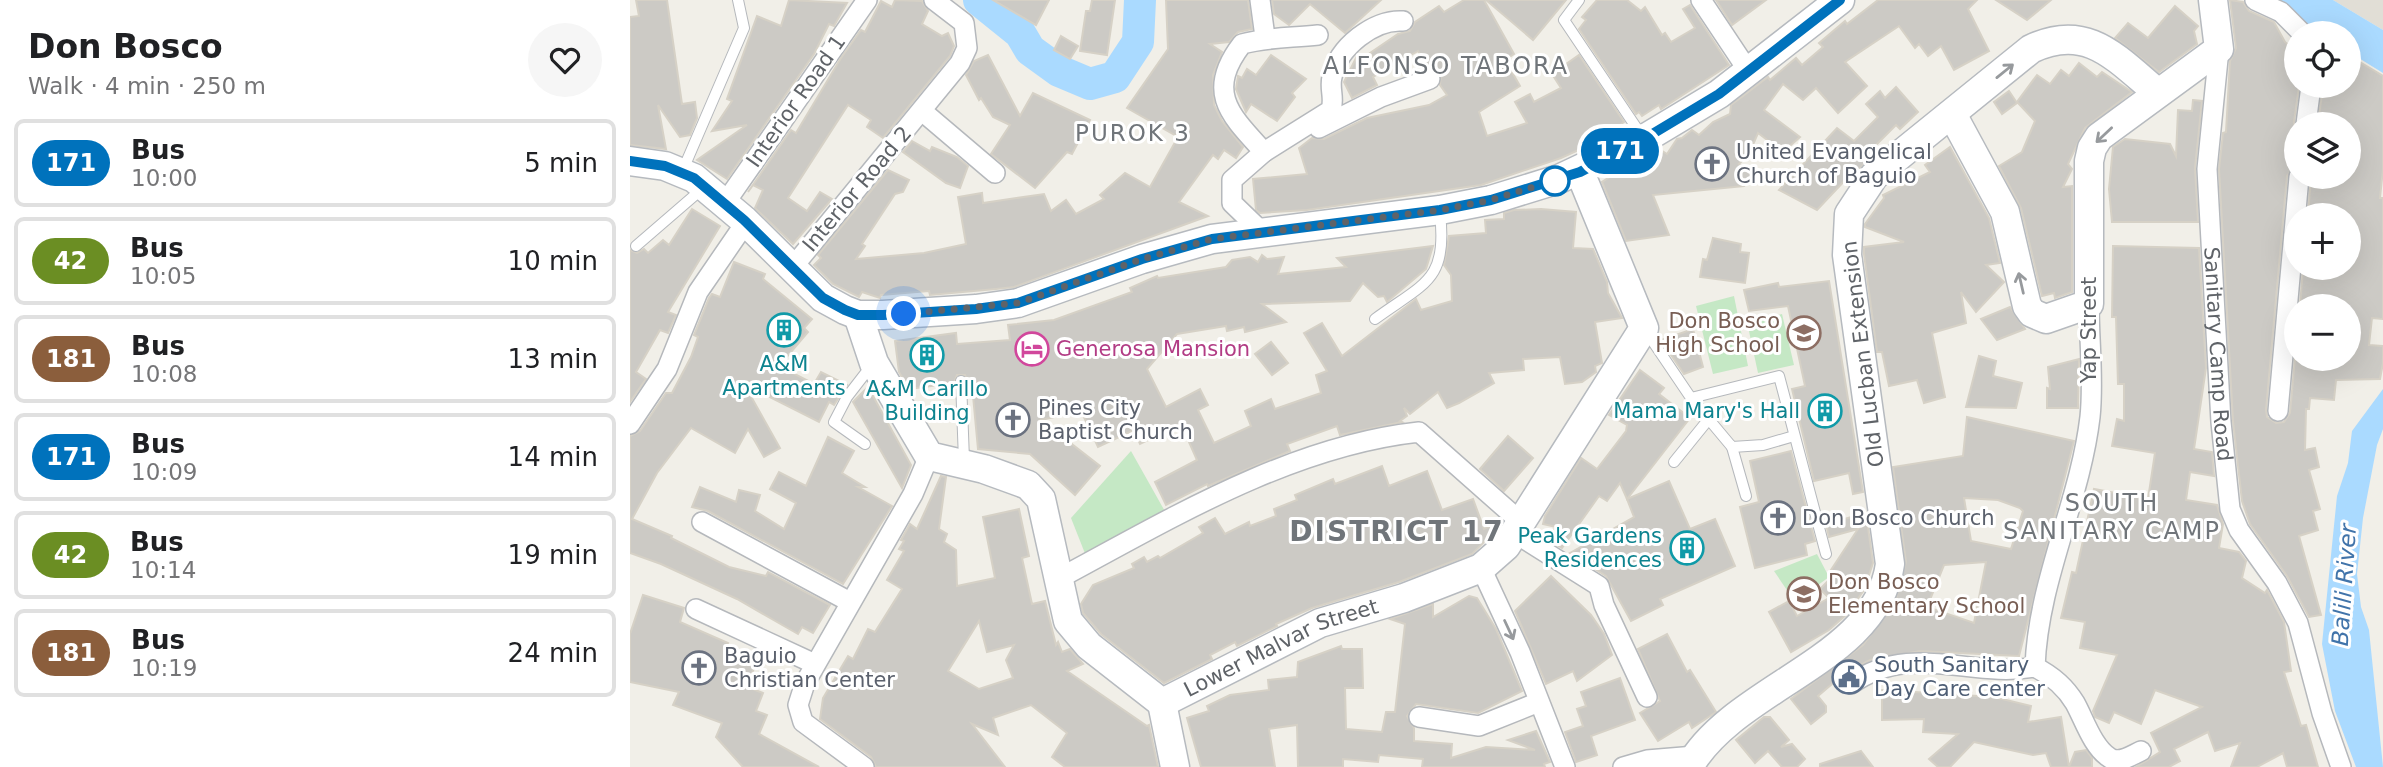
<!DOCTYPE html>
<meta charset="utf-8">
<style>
body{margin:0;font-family:"DejaVu Sans",sans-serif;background:#f6f6f6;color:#202124;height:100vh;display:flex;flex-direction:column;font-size:26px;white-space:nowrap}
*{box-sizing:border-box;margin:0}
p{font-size:23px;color:#757577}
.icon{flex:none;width:38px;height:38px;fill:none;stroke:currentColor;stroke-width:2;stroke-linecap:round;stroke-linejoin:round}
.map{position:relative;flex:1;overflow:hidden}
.panel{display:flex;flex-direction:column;background:#fff;width:630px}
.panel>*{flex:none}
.badge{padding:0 14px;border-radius:23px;font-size:24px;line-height:46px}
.buttons{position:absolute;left:1654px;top:21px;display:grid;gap:14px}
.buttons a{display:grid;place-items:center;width:77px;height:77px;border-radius:50%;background:#fff;box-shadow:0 7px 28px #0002;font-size:35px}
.you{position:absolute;width:35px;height:35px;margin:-18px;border:5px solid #fff;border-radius:50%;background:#1a73e8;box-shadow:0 0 0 10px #1a73e833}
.map>.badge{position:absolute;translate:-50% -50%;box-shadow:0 0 0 4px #fff}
.round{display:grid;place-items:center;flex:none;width:74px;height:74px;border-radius:37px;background:#f6f6f6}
.summary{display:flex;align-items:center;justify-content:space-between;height:119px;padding:0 28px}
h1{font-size:33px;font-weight:700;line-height:52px}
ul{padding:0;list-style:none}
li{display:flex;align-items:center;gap:21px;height:88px;margin:0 14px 10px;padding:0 14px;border:4px solid #e0e0e0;border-radius:10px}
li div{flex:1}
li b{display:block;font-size:26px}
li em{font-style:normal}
li .badge{min-width:77px;font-weight:700;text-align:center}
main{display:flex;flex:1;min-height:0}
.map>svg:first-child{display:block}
</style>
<main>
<section class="panel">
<div class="summary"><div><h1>Don Bosco</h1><p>Walk · 4 min · 250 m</p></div><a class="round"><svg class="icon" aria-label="heart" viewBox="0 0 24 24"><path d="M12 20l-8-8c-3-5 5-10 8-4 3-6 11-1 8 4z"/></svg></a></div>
<ul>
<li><span class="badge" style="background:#0072bc;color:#fff">171</span><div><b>Bus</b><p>10:00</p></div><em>5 min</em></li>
<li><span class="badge" style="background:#6b8e23;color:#fff">42</span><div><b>Bus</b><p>10:05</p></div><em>10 min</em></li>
<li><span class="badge" style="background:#8b5e3c;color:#fff">181</span><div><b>Bus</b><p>10:08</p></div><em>13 min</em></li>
<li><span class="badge" style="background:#0072bc;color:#fff">171</span><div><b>Bus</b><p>10:09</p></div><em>14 min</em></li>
<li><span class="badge" style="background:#6b8e23;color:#fff">42</span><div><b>Bus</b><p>10:14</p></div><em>19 min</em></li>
<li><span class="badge" style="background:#8b5e3c;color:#fff">181</span><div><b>Bus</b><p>10:19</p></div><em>24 min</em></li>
</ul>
</section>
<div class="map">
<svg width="1753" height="767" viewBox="0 0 1753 767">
<rect width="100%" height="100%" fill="#f1efe8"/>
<polygon fill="#e1ded6" points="1703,0 1753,0 1753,30"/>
<g fill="#c5e8c5">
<polygon points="1104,296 1118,366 1083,374 1066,306"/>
<polygon points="1152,314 1164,365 1128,373 1117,322"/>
<polygon points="501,451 537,515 456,556 441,518"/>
<polygon points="1187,554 1199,577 1165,602 1144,571"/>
</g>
<g fill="#aadaff">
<polygon points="1635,0 1703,0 1753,30 1753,73 1719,52 1718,33 1687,33"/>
<polygon points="1753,389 1753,429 1747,445 1733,518 1727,574 1731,607 1739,630 1753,767 1726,767 1705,711 1692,644 1707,496 1718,463 1722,431"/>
</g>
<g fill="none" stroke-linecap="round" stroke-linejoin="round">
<polyline stroke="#aadaff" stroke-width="32" points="349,0 390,33 400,50 429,71 460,84 485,77 508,42 510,0"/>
</g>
<g fill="#cccac5" stroke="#d6d1c6" stroke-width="2" fill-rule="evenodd">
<polygon points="6,0 37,0 52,104 65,102 67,118 60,135 50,137 28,105 36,149 0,145 0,17 9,16"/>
<polygon points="159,0 217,3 204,26 199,24 184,54 97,179 67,160 117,125 82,131 102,101 97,99 127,16 151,26"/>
<polygon points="265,0 292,1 298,11 292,24 312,36 318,33 324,46 320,56 253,138 237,127 241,120 218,105 158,198 177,211 190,192 202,199 163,244 125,208 133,190 123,185 118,192 161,130 166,133 211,58 231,30 235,32 251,1 262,7"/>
<polygon points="363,0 419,0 406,25"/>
<polygon points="462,0 485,0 477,55 450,51 456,11 460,11"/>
<polygon points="536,0 618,0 622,29 608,32 599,42 580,44 592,52 583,75 584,105 592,121 613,147 606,158 594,150 588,159 583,155 549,202 578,216 384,287 366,289 300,295 299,291 251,295 250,298 232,292 229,297 203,284 184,265 191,258 188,255 258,170 279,180 273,192 265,194 232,244 235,246 226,259 294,253 336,244 328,197 352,193 353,203 414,194 421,211 436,200 446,214 474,199 470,195 495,173 520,187 548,137 497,108 538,49"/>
<polygon points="642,0 751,0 715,33 680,4 659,25 644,14"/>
<polygon points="834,0 854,0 884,54 875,60 890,86 849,112 857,136 897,123 885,102 900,94 904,102 931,88 922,74 949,55 994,122 962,144 931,158 851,185 677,210 630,213 626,210 623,179 677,174 669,148 682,138 694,139 737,118 799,105 817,95 810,85 811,74 798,67 788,51 743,77 747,85 722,98 714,82 727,56 742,56 740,53 768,34 780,31 785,22 809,6 814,12"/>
<polygon points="856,0 936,0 903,40"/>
<polygon points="967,0 997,0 1011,11 1015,7 1032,35 1035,33 1041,42 1065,28 1053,9 1060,5 1099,65 1031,109 1029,105 1012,116 1009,112 1006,114 949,29 956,20 952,17"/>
<polygon points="1086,0 1136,0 1102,25"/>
<polygon points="1248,0 1347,0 1338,9 1359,51 1324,70 1311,46 1298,56 1289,44 1285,48 1269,26 1215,62 1237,86 1208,113 1186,88 1173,100 1153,84 1134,110 1170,137 1153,152 1128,133 1119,154 1109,164 1125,176 1114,186 1023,195 1039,235 996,241 972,182 1003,162 1006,167 1012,158 1029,149 1037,154 1047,139 1052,138 1062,130 1069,135 1083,122 1100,114 1101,105 1138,77 1140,80 1166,58 1172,65 1193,47 1189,43 1215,21 1217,24"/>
<polygon points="1366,0 1421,0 1397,20"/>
<polygon points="1600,0 1613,2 1619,11 1644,22 1655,42 1666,52 1666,86 1669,86 1664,122 1666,165 1657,176 1636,410 1637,417 1646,423 1654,422 1660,413 1666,347 1666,359 1718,359 1718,306 1670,306 1673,268 1718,268 1718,215 1678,215 1681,177 1718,177 1718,124 1688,124 1693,86 1718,86 1718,55 1753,76 1753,169 1750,198 1753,198 1753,319 1742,318 1739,345 1753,346 1753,363 1750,379 1706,380 1704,400 1680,398 1679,409 1676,409 1675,450 1685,448 1689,467 1679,470 1690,509 1683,511 1688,530 1669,536 1691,615 1679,617 1657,576 1620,524 1612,501 1603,421 1589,169 1593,133 1596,132 1600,61 1606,48"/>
<polygon points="1545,6 1568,26 1564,31 1567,44 1529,72 1485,38 1498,23 1518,38"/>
<polygon points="431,36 448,46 440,59 424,50"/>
<polygon points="358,55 390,116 403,93 460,120 442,154 437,152 405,188 361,154 380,125 363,117 351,98 349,100 336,75 344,61"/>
<polygon points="641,55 676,79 662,93 665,97 647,121 621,104 616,112 606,89 608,76 612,78 617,69 626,75"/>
<polygon points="1449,63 1467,77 1472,72 1502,92 1455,128 1438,164 1442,169 1433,187 1442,186 1442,292 1425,298 1424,293 1412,296 1391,208 1369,166 1392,152 1405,121 1387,102 1407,75 1420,84 1431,70 1439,76"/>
<polygon points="1266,87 1288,112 1270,129 1266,125 1238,153 1242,156 1221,178 1219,176 1187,210 1149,190 1207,128 1224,141 1248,117 1236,104 1250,91 1255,98"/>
<polygon points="1379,91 1387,103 1372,114 1364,102"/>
<polygon points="1563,100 1572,101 1565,168 1568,222 1482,222 1479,189 1483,147 1495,139 1540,144 1546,156 1548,110 1562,111"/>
<polygon points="282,141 300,151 302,147 327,157 338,166 330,188 316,183 273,152"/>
<polygon points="1320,147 1359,218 1370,263 1356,265 1374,282 1346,312 1331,292 1336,323 1302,333 1315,397 1294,403 1287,380 1259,386 1252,352 1247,352 1234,254 1234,247 1274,242 1235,227 1235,224 1254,198 1253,195 1300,172 1295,165"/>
<polygon points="62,209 90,226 38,312 46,315 38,333 30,330 6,372 16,379 0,402 0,250 7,253 14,249 18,253 33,240 39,245"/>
<polygon points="911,209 946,212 943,248 963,249 977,282 978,293 992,318 965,322 972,363 965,366 966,372 952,382 935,384 930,357 893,359 894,370 859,373 864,383 829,403 817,408 808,392 780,414 774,408 777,416 770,421 772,422 710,435 707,426 657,444 660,451 578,486 577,484 536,505 525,482 567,460 551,424 510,444 504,430 468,447 451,411 411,420 470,466 445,495 400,454 348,449 342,385 339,386 335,375 327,375 324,383 279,389 269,372 265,341 326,333 327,344 380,340 378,325 424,320 502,292 500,288 527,276 528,278 596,267 602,260 620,257 628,262 632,255 637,259 654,257 648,274 716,267 707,258 803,246 796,269 757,302 754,296 748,297 733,283 720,301 632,304 656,322 615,332 614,327 597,331 596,326 547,334 517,369 536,407 570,389 578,405 568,410 584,443 621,426 615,411 641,399 645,409 691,393 686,375 697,371 674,333 692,323 712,356 786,299 791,310 822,301 821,275 814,265 819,236 856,233 855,220 874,219 874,213 884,210"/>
<polygon points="1083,238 1111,244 1110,252 1119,253 1115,283 1070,277 1073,259 1077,260"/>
<polygon points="1483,246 1569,248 1576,368 1564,449 1582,452 1584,476 1560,472 1556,500 1587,505 1593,524 1589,548 1609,552 1616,561 1612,578 1635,593 1637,590 1654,622 1661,671 1654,672 1671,726 1676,725 1688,767 1657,767 1653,753 1627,767 1601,767 1610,743 1585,751 1578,732 1544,749 1550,761 1539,767 1506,767 1530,752 1521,733 1572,707 1525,690 1511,724 1484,712 1479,723 1465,717 1463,711 1487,655 1450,648 1455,622 1431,618 1442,572 1446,573 1464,489 1518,499 1525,453 1482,446 1487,419 1494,421 1494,384 1488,384 1486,317 1482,317"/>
<polygon points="104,262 135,274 133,279 182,319 174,328 178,332 149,366 184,384 191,372 217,385 204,405 199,402 189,422 114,384 150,448 134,457 118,429 105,453 61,428 27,473 2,519 42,536 41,538 99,567 136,576 138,572 200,605 183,633 172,627 168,634 107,599 31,564 0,553 0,436 10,431 36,393 42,393 61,357 68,337 64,335 79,298 82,294 90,297"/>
<polygon points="1199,281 1233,492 1223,494 1219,473 1184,481 1162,389 1175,386 1158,306 1119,311 1114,290 1148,283 1149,287"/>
<polygon points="1380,307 1395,329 1367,340 1351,319"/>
<polygon points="1063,329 1073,367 1054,374 1031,340"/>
<polygon points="641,342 658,363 642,375 625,354"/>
<polygon points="1349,356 1366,361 1363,376 1392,383 1386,408 1336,407"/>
<polygon points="1449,359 1448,408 1417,408 1417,388 1420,389 1418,367"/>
<polygon points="1010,370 1034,388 1029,394 1060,418 997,499 990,483 977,501 969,496 932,548 917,539 926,527 913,524 915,516 951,458 967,469 996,431 997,425 979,415"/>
<polygon points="238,387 281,465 272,488 223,402"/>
<path d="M1337 417 1444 441 1389 656 1290 651 1240 660 1215 673 1188 696 1196 706V712L1181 724 1161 699 1233 645 1265 602 1276 562 1263 467 1333 456ZM1334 498 1368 500 1390 508 1393 511 1381 549 1341 541ZM1356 562 1344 623 1297 607 1314 565Z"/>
<polygon points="878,436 903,458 874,491 850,469"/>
<polygon points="198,437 224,451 212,473 235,487 228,487 262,506 213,584 78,511 62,507 70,487 106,502 109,490 130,495 125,511 154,529 166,503 140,489 149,472 176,486"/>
<polygon points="1161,451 1185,541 1175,544 1177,555 1125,568 1110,507 1129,502 1120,461"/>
<polygon points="752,466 759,486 797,471 812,510 843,499 854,529 865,524 867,529 842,554 769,582 682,608 646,624 647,626 607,646 605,642 580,655 582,659 534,683 471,634 453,613 451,604 463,585 504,568 502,564 514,557 517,562 528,556 530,558 573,533 569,527 585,518 595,534 619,522 620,526 646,516 644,509 667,500 665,495 703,479 705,484"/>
<path d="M311 476 316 477 309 529 317 534 314 542 326 550 327 586 365 578 353 517 389 509 399 556 392 558 402 604 415 601 426 645 428 642 432 652 440 649 453 664 437 671 517 726 519 725 528 767H435L422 757 437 733 401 705 363 718 368 735 342 724 375 767H246L241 757 190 719 193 698 218 656 223 659 238 629 245 632 272 589 257 580 274 551 269 549 274 541 271 540 280 524 287 529ZM349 621 357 652 384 645 376 660 383 678 349 689 318 671Z"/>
<polygon points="1039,481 1060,529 1085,519 1105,566 1030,599 1033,605 1001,621 976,576 940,553 1004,517 997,499"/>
<polygon points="1236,513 1243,563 1234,590 1217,614 1199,630 1161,652 1139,612 1159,601 1167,616 1199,598 1190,589 1206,573 1201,570 1228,529 1199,537 1196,524"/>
<polygon points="921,576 961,615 974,634 982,655 947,681 943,671 916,684 885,611"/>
<polygon points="13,595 54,608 50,622 98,643 95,649 126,665 115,686 133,693 126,711 137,715 129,734 189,767 113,767 86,737 92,723 43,705 49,692 0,682 0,634"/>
<polygon points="839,596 847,598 866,629 892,691 848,713 786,704 777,716 784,728 784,741 822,744 821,758 856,747 905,750 878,740 906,731 920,762 914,764 915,767 792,767 793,759 749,755 748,762 713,759 713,767 668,767 667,725 639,729 645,767 571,767 557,718 579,711 577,706 600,695 639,690 638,680 667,677 668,662 711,646 712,649 732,649 733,688 715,688 716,729 752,732 756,712 765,712 775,624 760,619 803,604 803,617"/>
<polygon points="1037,634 1057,672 1060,670 1086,712 1062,728 1059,722 1028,741 1010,713 1030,701 1008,649"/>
<polygon points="990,678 1005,720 961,736 967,755 946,762 935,732 953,726 947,709 956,706 951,692"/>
<polygon points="1252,690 1364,697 1401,706 1398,722 1431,717 1439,767 1445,752 1456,750 1462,758 1462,767 1421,767 1416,753 1403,755 1344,742 1320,767 1308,767 1299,759 1328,734 1293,732 1294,719 1252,720"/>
<polygon points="1134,717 1140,717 1159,740 1151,747 1162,744 1175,759 1167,767 1152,767 1138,751 1125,763 1106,740"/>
<polygon points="1231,751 1243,767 1190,767 1190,764"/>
</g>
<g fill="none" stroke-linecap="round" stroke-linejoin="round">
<defs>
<g id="lane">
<polyline points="949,0 934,20 1014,139"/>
<polyline points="52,172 114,28 108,0"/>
<polyline points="6,246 72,189"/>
<path d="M745 319C794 283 818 281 810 214"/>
<polyline points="1015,330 1061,398 1102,447 1133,445 1164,436"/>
<polyline points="331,381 334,460"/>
<polyline points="1061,398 1149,376 1196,554"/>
<polyline points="235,444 204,422 217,397 241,366"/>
<polyline points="1102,447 1116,496"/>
<polyline points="1044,462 1078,420"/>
</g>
<g id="street">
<polyline points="630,0 635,37"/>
<polyline points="1071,0 1119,72"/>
<polyline points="1625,0 1651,12 1672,33"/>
<path id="s1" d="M1589 49 1577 169 1591 422 1600 509 1609 530 1647 583 1668 623 1692 713 1711 767"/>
<polyline points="292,111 365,173"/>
<polyline points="1676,124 1681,86"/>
<polyline points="689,128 751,97 800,79"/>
<path d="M634 152 701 110C705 98 699 89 702 77 708 47 744 19 773 21"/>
<polyline points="95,203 237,0"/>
<path d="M631 231 602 203V180L634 152C600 115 575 92 612 44 637 37 662 38 688 35"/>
<polyline points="162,268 330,63 337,48 334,23 304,0"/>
<polyline points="1648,411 1669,177"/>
<polyline points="0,424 37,369 68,292 116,222"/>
<polyline points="72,522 220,602"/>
<polyline points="885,533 969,586 974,605 1017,697"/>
<polyline points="851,568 890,652 935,767"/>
<path d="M428 579C540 519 660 446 789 432L892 523"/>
<polyline points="66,609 185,664"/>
<path d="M1405 667C1408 580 1450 502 1460 417 1464 380 1459 341 1459 304"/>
<path d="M1221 684C1282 641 1341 679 1405 667 1421 675 1436 688 1445 703 1454 719 1463 748 1480 758 1490 764 1502 755 1511 751"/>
<polyline points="789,717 849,726 909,702"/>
<polyline points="234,767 173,722 168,705 175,683 283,494 299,456"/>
<polyline points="993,767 1017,760 1065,756"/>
</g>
<g id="secondary">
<polyline points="1322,114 1375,212 1397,306 1402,313 1416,319 1459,304 1459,161 1462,148 1469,137 1589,49 1583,0"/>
<polyline points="0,161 35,166 64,178 114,220 193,298 215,310 228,315 253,315 346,309 388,303 512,259 582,239 810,210 861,200 929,179 1014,139 1089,94 1210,0"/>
<path id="s2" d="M228 315 244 363 299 456 354 469 398 485 411 499 438 621 459 646 532 703 690 623 774 598 851 568 876 546 1014 328 950 172"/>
<polyline points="532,703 545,767"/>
<path d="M1059 767C1105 686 1247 661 1260 564L1217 255 1219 214 1244 176 1401 49C1457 22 1486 58 1528 93"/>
</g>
</defs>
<use href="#lane" stroke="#b5b8bc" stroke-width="12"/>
<use href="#street" stroke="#b5b8bc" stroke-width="22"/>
<use href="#secondary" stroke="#b6babf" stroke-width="31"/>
<use href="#lane" stroke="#fff" stroke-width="10"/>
<use href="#street" stroke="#fff" stroke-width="19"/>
<use href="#secondary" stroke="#fff" stroke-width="28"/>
</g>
<defs><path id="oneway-shaft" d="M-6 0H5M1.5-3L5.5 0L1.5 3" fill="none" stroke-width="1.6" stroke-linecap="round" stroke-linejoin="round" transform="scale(1.75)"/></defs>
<g stroke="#979a9d">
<use href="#oneway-shaft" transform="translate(1375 71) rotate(-39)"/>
<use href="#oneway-shaft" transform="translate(1474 135) rotate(137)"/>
<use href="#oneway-shaft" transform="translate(1391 283) rotate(-103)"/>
<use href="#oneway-shaft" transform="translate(879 630) rotate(65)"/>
</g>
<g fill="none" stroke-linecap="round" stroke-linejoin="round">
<defs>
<polyline id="line" points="0,161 35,166 64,178 114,220 193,298 215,310 228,315 253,315 346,309 388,303 512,259 582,239 810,210 861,200 950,172 1014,139 1089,94 1210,0"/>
</defs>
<use href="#line" stroke="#fff" stroke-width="16"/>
<use href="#line" stroke="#0072bc" stroke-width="10"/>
<polyline stroke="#5f6368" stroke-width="7" stroke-dasharray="0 12.6" points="274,314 388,303 512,259 582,239 810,210 861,200 929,179 925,181"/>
</g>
<defs>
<symbol id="church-ring" viewBox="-11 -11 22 22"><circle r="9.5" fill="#fff" stroke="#6b7280" stroke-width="1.5"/><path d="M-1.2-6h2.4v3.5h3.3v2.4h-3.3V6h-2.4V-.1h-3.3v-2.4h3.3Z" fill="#6b7280"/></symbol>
<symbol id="building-ring" viewBox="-11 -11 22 22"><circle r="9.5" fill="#fff" stroke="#0f9aa8" stroke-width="1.5"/><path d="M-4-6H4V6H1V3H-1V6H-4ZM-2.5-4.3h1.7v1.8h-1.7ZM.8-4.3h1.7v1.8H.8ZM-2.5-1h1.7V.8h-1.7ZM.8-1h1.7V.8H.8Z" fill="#0f9aa8"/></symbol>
<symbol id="school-ring" viewBox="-11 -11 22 22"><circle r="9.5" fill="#fff" stroke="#8d6e63" stroke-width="1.5"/><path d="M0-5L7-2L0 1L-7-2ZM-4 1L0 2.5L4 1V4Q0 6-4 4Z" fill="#8d6e63"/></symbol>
<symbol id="hotel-ring" viewBox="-11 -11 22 22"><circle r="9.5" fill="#fff" stroke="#d1479c" stroke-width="1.5"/><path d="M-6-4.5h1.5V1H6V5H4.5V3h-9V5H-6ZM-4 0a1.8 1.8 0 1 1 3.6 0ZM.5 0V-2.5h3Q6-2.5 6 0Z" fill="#d1479c"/></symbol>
<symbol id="civic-ring" viewBox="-11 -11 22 22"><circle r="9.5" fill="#fff" stroke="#5c6f8a" stroke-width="1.5"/><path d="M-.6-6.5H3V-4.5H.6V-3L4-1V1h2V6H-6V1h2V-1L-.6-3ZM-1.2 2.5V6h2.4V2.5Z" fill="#5c6f8a"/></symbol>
</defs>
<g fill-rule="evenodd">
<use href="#church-ring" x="1063" y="145" width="38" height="38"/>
<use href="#building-ring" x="135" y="311" width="38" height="38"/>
<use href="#school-ring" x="1155" y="314" width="38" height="38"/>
<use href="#hotel-ring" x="383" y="330" width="38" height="38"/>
<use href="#building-ring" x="278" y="336" width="38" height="38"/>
<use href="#building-ring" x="1176" y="392" width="38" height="38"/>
<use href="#church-ring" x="364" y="401" width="38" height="38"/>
<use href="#church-ring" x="1129" y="499" width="38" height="38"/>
<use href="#building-ring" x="1038" y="529" width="38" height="38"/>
<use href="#school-ring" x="1155" y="575" width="38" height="38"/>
<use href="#church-ring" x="50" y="649" width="38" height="38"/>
<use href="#civic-ring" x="1200" y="658" width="38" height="38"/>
</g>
<circle fill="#fff" stroke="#0072bc" stroke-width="3.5" cx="925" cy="181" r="14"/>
<g text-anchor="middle" stroke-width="6" stroke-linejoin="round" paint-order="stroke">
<g font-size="21" fill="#5f6368" stroke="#fff">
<text transform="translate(166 101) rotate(-55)" y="7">Interior Road 1</text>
<text transform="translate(227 189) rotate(-50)" y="7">Interior Road 2</text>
<text transform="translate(1459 330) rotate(-90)" y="7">Yap Street</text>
<text transform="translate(1233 354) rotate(-97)" y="7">Old Lucban Extension</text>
<text dy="7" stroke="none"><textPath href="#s1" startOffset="306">Sanitary Camp Road</textPath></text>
<text dy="7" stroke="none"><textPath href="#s2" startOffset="663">Lower Malvar Street</textPath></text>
</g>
<g font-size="21" fill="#5b616d" stroke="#fff" text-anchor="start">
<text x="1106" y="159">United Evangelical<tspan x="1106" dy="24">Church of Baguio</tspan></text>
<text x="408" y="415">Pines City<tspan x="408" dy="24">Baptist Church</tspan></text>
<text x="1172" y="525">Don Bosco Church</text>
<text x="94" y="663">Baguio<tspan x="94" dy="24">Christian Center</tspan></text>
</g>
<g font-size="21" fill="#785e54" stroke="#fff" text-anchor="end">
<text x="1150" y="328">Don Bosco<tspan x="1150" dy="24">High School</tspan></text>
<text x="1198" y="589" text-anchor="start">Don Bosco<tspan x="1198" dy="24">Elementary School</tspan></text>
</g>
<g font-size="21" fill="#b23c85" stroke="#fff" text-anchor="start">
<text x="426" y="356">Generosa Mansion</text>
</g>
<g font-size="21" fill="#0d838f" stroke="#fff">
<text x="154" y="371">A&amp;M<tspan x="154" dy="24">Apartments</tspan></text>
<text x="297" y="396">A&amp;M Carillo<tspan x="297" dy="24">Building</tspan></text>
<text x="1170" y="418" text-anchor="end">Mama Mary's Hall</text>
<text x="1032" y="543" text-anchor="end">Peak Gardens<tspan x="1032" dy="24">Residences</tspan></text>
</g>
<g font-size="21" fill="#4e5e75" stroke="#fff" text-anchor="start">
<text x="1244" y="672">South Sanitary<tspan x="1244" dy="24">Day Care center</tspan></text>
</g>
<g font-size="23" letter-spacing="2" fill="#70757a" stroke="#fff">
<text x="503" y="141">PUROK 3</text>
</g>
<g font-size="23" font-style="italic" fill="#4174aa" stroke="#fff">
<text transform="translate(1714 585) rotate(-86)" y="8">Balili River</text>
</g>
<g font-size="24" letter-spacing="2" fill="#70757a" stroke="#fff">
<text x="816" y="74">ALFONSO TABORA</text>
<text x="1482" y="511">SOUTH<tspan x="1482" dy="28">SANITARY CAMP</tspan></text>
</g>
<g font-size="28" font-weight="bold" letter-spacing="2" fill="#70757a" stroke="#fff">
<text x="767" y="541">DISTRICT 17</text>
</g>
</g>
</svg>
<div class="buttons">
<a><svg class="icon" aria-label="locate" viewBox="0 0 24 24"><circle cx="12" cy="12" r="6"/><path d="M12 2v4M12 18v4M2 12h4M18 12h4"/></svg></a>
<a><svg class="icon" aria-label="layers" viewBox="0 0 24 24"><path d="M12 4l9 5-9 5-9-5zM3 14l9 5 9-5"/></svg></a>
<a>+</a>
<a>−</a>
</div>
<div class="you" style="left:274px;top:314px"></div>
<b class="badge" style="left:990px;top:151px;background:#0072bc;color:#fff">171</b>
</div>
</main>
